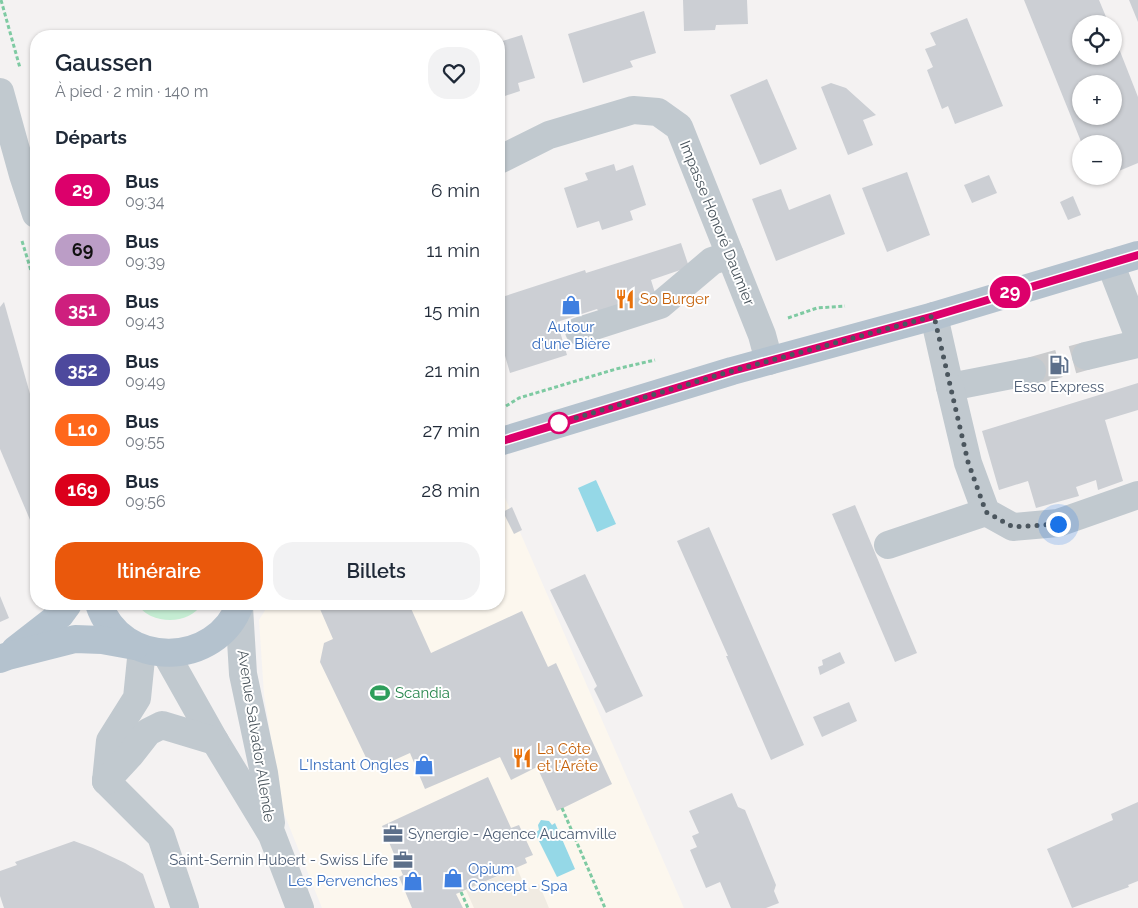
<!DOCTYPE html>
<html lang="fr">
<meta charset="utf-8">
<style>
body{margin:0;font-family:Raleway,sans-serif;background:#f2f2f3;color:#1f2937;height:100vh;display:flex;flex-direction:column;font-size:19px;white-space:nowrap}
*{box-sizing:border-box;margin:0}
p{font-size:16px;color:#747a83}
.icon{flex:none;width:28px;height:28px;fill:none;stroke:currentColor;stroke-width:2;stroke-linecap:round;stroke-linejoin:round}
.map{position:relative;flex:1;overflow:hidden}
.side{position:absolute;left:30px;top:30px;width:475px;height:580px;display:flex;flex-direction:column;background:#fff;border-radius:20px;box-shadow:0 1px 4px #0004}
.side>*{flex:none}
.badge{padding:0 10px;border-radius:16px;font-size:18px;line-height:32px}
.controls{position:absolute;left:1072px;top:15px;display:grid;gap:10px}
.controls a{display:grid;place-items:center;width:50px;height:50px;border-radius:50%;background:#fff;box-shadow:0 1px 4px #0004;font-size:25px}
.you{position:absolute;width:25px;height:25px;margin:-12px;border:4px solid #fff;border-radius:50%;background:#1a73e8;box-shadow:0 0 0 8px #1a73e833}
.map>.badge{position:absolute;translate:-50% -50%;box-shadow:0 0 0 2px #fff}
h2{padding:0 25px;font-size:19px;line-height:45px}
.round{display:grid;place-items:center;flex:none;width:52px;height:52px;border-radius:20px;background:#f2f2f3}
.overview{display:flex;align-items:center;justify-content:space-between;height:85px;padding:0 25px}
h1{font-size:24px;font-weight:600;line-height:38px}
.primary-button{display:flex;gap:10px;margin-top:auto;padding:10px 25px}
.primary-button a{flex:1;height:58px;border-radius:20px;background:#ea580c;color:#fff;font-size:20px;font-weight:600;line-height:58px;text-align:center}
.primary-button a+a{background:#f2f2f3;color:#1f2937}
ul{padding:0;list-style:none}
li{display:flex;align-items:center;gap:15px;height:60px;padding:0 25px}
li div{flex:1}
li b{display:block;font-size:19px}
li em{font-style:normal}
li .badge{min-width:55px;font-weight:700;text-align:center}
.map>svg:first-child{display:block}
</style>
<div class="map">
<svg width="1138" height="908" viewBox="0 0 1138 908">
<rect width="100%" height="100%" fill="#f4f2f2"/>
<polygon fill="#fcf7ee" points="499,484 684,908 322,908 283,811 264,695 259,620 269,604 499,604"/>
<path fill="#c5edd3" d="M136 604H202C192 620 169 624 151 616 146 614 140 608 136 604Z"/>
<polygon fill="#f0ebe2" points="517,868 526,889 539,884 549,908 474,908 466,890"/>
<g fill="#95d8e7">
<polygon points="596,480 616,524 597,532 578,488"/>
<polygon points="541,820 549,821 552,825 555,823 575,869 557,877 535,833 539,830 538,825"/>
</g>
<g fill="#cccfd4" fill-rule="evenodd">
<polygon points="683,0 747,0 748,24 716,25 715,30 684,31"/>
<path d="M1024 0H1099L1109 24H1081V56H1114V36L1138 97V163L1114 173V144H1082ZM1081 84H1114V116H1081Z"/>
<polygon points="1129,0 1138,0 1138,22"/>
<polygon points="644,11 656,53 630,61 633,67 583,83 568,34"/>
<polygon points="967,18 1003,106 955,124 948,106 942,109 927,70 933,67 925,49 936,45 930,33"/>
<polygon points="522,35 535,78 518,83 520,91 499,98 499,42"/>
<polygon points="767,79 797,149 760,165 730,95"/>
<polygon points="831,83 846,88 876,115 863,120 873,145 848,155 821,87"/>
<polygon points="614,164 616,171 633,165 646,205 630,211 633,220 602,230 599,221 577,228 564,188 588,180 585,173"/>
<polygon points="907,172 930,235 887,252 862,188"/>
<polygon points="989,175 997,193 972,203 964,185"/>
<polygon points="781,189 789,210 830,194 845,234 776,261 752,199"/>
<polygon points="1073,196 1081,215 1068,220 1060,202"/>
<polygon points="681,243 689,267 651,280 655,293 599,312 597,309 557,322 567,355 510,373 499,335 499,298 585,270 586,273"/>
<polygon points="4,302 36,415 36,534 0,449 0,307"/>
<polygon points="1138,383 1138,410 1105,420 1123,481 1098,490 1096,480 1076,487 1079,496 1036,508 1028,481 999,490 982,431"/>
<polygon points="855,505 917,653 895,662 832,514"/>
<polygon points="512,507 522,530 514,534 503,512"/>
<polygon points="709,527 804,745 771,760 726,656 728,656 677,541"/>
<polygon points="585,574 643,696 606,713 594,689 597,686 550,590"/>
<polygon points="0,596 9,618 0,622"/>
<polygon points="331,604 409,604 431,653 522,611 548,667 556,663 612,784 557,811 537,767 511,780 500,757 425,789 410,753 372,770 320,662 324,643 333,639 320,609"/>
<polygon points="840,652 845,663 820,675 818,667 823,665 822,660"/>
<polygon points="849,702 857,721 822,737 813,717"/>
<polygon points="488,777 511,828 519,825 533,855 525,858 527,863 456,894 463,908 412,908 399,877 403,875 382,826"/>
<polygon points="732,793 738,807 745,810 776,885 774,891 779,903 766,908 731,908 720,882 706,888 690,850 697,847 692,836 699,833 689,811"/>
<polygon points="1138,802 1138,881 1128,885 1129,887 1072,908 1047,849 1113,820 1111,814"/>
<polygon points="74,841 93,848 125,863 143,874 155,908 4,908 0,896 0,871 17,865 15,862"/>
</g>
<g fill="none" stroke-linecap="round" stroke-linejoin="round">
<polyline stroke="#cacbcd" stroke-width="28" stroke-dasharray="28 14" stroke-linecap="butt" points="1032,371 1086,356"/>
<g stroke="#7ecaa2" stroke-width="3" stroke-dasharray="4 2.5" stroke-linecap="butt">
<polyline points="1,0 20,68"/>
<polyline points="22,241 36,287"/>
<polyline points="788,318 817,308 845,306"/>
<polyline points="506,406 519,398 616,369 655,360"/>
<polyline points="562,808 605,908"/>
<polyline points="461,892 468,908"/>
</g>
<g stroke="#c1c9cf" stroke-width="28">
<polyline points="0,92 23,175 36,214"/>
<polyline points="499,160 549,135 633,110 658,112 679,127 762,335 769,361"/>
<polyline points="1110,263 1138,335"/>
<polyline points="934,316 950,387 1032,371"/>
<polyline points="579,331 660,305 712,261 730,255"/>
<polyline points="1086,356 1138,344"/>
<polyline points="950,387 968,463 986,512 1013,527 1058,523 1138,495"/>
<polyline points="888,545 986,512"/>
<polyline points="239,607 243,674 264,773 271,823"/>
<polyline points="166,654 215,741 272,835 300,908"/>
<polyline points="106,781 161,836 185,908"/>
<polyline points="106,781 110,741 137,698 142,649"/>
<polyline points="106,781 130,755 148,732 162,725 215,741"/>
</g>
<g stroke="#b4c2ce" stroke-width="28">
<polyline points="499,442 732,371 934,316 1138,255"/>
<path d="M99 604C121 670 217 668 240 604"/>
<polyline points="15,650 60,615 68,604"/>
<polyline points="0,659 8,656 75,639 102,640 135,646"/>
</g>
</g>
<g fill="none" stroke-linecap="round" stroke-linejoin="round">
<defs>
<polyline id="line" points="499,442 732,371 934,316 1138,255"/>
</defs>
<use href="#line" stroke="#fff" stroke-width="11"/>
<use href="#line" stroke="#dc006b" stroke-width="8"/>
<polyline stroke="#4b565e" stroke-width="5" stroke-dasharray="0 9" points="559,423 732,371 934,316 968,462 986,512 1013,527 1058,524"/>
</g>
<defs>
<symbol id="restaurant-bare" viewBox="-9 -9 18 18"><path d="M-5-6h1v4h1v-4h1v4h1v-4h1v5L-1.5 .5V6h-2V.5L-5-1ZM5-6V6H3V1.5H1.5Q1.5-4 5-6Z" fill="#e8710a" stroke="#fff" stroke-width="2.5" paint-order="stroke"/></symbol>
<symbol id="shop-bare" viewBox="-9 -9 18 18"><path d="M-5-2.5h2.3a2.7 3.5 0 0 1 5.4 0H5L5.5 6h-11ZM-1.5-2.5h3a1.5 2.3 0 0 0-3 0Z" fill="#3f7fe0" stroke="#fff" stroke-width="2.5" paint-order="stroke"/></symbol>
<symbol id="fuel-bare" viewBox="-9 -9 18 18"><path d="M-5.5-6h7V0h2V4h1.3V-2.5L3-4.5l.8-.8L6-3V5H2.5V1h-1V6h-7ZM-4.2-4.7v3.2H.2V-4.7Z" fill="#5c6f8a" stroke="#fff" stroke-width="2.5" paint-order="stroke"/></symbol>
<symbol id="stadium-bare" viewBox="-9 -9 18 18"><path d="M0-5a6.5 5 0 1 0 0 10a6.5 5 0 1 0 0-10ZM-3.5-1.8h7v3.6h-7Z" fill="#2e9e5b" stroke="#fff" stroke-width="2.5" paint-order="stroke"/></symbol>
<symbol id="office-bare" viewBox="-9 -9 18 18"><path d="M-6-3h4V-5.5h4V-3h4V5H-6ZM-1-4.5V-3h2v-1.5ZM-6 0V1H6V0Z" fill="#5c6f8a" stroke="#fff" stroke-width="2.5" paint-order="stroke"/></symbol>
</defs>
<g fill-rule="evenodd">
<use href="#restaurant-bare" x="611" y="285" width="28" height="28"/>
<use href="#shop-bare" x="557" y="291" width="28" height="28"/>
<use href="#fuel-bare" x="1045" y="351" width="28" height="28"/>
<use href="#stadium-bare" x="366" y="679" width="28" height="28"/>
<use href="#restaurant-bare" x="508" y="744" width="28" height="28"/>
<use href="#shop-bare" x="410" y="751" width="28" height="28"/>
<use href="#office-bare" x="379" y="820" width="28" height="28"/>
<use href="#office-bare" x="389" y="846" width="28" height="28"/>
<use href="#shop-bare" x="439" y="864" width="28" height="28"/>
<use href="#shop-bare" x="399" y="867" width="28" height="28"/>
</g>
<circle fill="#fff" stroke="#dc006b" stroke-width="2.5" cx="559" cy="423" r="10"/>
<g text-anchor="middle" stroke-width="4" stroke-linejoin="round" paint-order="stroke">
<g font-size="15" fill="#4b565e" stroke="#fff">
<text transform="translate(717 223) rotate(68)" y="5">Impasse Honoré Daumier</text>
<text transform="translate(256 736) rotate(81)" y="5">Avenue Salvador Allende</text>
</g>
<g font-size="15" fill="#c56008" stroke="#fff" text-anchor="start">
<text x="640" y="304">So Burger</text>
<text x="537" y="754">La Côte<tspan x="537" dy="17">et l'Arête</tspan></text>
</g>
<g font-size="15" fill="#366cbe" stroke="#fff" text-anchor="end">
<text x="571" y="332" text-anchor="middle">Autour<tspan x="571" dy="17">d'une Bière</tspan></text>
<text x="409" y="770">L'Instant Ongles</text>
<text x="468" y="874" text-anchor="start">Opium<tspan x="468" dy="17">Concept - Spa</tspan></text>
<text x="398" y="886">Les Pervenches</text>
</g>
<g font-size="15" fill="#4e5e75" stroke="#fff">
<text x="1059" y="392">Esso Express</text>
<text x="408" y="839" text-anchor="start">Synergie - Agence Aucamville</text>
<text x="388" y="865" text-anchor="end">Saint-Sernin Hubert - Swiss Life</text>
</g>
<g font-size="15" fill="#27864d" stroke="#fff" text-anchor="start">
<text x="395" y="698">Scandia</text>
</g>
</g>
</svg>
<div class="controls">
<a><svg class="icon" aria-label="locate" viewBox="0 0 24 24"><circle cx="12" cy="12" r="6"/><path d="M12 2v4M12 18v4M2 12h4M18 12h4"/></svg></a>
<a>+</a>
<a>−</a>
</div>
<div class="you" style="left:1058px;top:524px"></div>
<b class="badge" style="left:1010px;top:292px;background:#dc006b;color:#fff">29</b>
<section class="side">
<div class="overview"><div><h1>Gaussen</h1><p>À pied · 2 min · 140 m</p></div><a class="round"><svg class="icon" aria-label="heart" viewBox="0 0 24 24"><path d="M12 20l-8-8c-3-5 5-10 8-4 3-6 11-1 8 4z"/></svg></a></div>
<h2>Départs</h2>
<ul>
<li><span class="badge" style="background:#dc006b;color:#fff">29</span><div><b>Bus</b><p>09:34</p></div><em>6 min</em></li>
<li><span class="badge" style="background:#bb9dc6;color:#111">69</span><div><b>Bus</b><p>09:39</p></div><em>11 min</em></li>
<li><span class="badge" style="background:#ce1f7e;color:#fff">351</span><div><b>Bus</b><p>09:43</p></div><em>15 min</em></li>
<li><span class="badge" style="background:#4d499d;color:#fff">352</span><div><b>Bus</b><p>09:49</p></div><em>21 min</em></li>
<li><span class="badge" style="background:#ff671b;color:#fff">L10</span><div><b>Bus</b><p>09:55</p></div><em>27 min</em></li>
<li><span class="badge" style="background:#db001b;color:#fff">169</span><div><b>Bus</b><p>09:56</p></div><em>28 min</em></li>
</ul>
<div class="primary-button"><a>Itinéraire</a><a>Billets</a></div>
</section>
</div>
